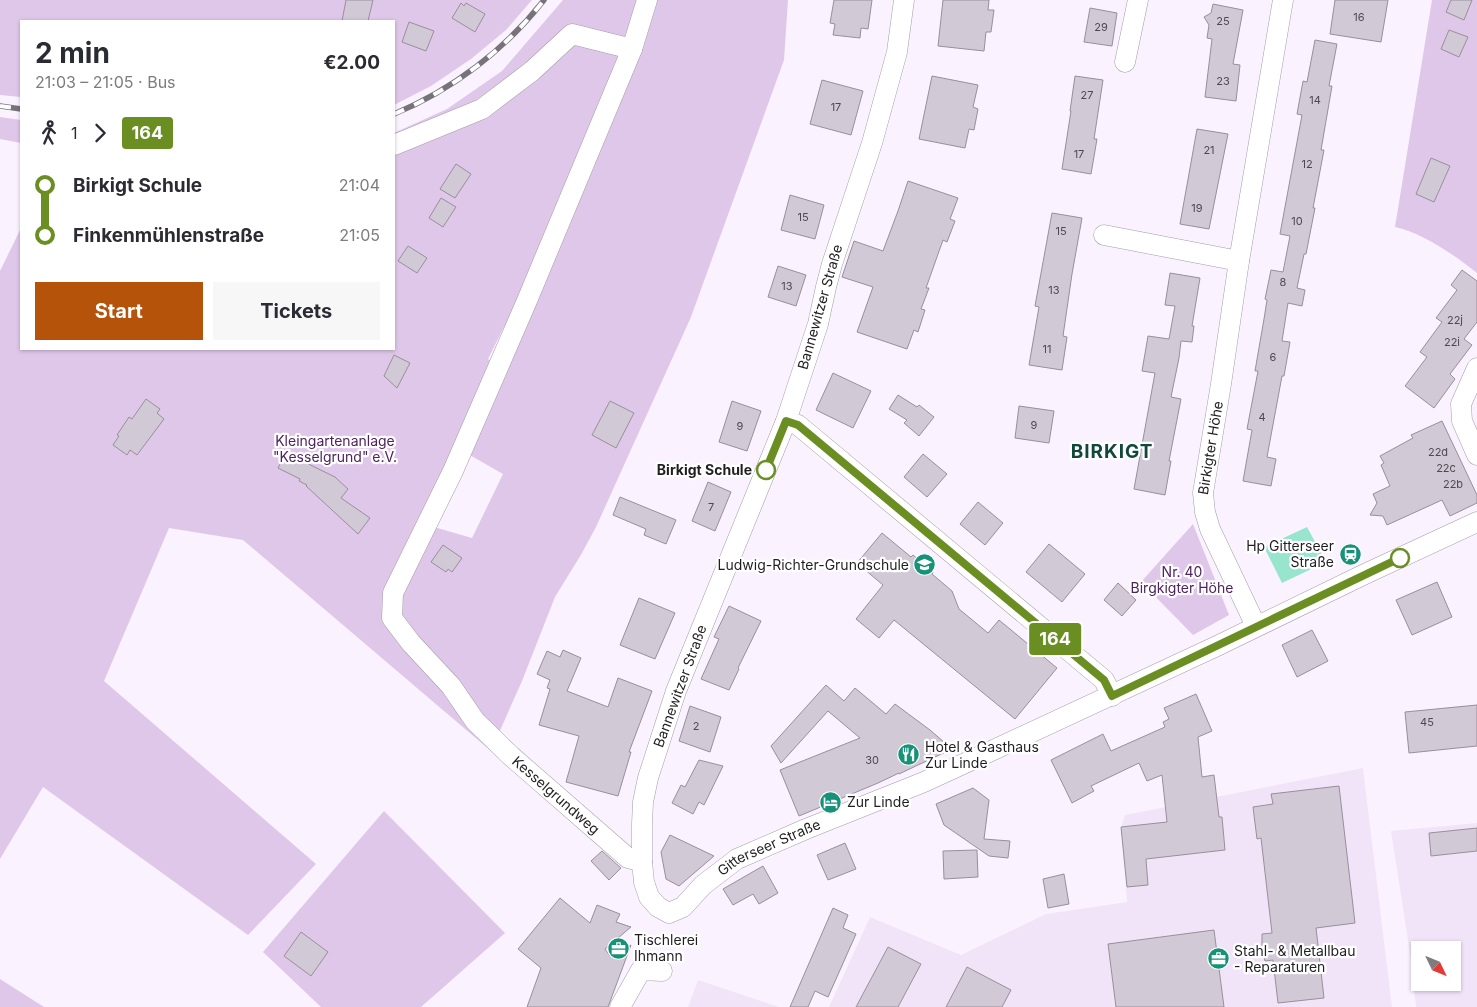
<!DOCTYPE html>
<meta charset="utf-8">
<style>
body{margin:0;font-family:Inter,sans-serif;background:#f7f7f7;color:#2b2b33;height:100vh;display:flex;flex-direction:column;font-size:19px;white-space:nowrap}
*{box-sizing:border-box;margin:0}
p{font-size:16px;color:#7c7c81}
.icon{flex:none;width:28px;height:28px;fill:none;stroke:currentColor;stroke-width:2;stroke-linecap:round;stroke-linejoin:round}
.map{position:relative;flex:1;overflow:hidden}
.panel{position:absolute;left:20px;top:20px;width:375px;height:330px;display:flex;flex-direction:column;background:#fff;border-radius:0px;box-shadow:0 1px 4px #0004}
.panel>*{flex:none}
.badge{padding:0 10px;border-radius:4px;font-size:18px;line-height:32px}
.needle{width:32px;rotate:133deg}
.fabs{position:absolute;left:1411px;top:941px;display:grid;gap:10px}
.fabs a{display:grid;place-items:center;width:50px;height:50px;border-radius:0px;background:#fff;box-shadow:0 1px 4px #0004;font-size:25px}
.map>.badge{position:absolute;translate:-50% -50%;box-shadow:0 0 0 2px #fff}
.legs{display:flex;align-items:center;gap:8px;height:55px;padding:0 15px;font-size:16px}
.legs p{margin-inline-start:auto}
.head{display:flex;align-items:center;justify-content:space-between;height:85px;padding:0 15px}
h1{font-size:28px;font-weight:700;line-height:38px}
.cta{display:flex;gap:10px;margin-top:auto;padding:10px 15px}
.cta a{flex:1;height:58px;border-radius:0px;background:#b45309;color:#fff;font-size:20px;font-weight:700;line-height:58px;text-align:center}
.cta a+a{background:#f7f7f7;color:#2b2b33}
ul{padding:0 15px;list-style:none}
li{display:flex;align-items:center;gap:18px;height:50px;font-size:19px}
li i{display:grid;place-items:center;width:8px;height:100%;margin:0 6px;background:currentColor}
li i::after{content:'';width:12px;height:12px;margin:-6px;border:4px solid;border-radius:50%;background:#fff}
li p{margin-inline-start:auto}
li:first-child i{background:linear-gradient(#0000 50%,currentColor 0)}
li:last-child i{background:linear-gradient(currentColor 50%,#0000 0)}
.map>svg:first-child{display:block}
</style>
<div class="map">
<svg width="1477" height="1007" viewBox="0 0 1477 1007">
<rect width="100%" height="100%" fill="#fbf2ff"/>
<g fill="#f2e4f8" fill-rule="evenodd">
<polygon points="1363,768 1392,1007 829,1007 870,917 961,955 1046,914 1127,902 1121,827 1125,815"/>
<path d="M1477 823V1007H1416L1411 960 1391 831ZM1420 950H1452V982H1420Z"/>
<polygon points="698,980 779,1007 688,1007"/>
</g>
<g fill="#dfc7e9" fill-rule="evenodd">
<polygon points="0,0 532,0 506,30 471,59 431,86 394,105 394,21 21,21 21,97 0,95"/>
<path d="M563 0H788L784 60 691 317 596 527 582 553 555 597 522 681 491 751 243 540 169 528 104 681 316 864 248 935 43 787 0 859V271L21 228V349H394V133L447 109 502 71ZM504 327 518 340 504 370 488 359ZM468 454 503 474 472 538 434 527Z"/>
<path d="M1432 0H1477V273C1456 256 1421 232 1395 227Z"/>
<polygon points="0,117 21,120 21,143 0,139"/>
<polygon points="1193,524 1229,615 1193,635 1141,582"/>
<polygon points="384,811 505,933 421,1007 321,1007 263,952"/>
<polygon points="0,979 44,1007 0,1007"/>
</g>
<polygon fill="#98e5ce" points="1307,527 1326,562 1282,583 1264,547"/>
<g fill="#d2c9d6" stroke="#988f9b">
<polygon points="346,0 373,0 368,21 342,21"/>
<polygon points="834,0 872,0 868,29 861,28 860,38 833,35 835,24 830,23"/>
<polygon points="943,0 989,0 988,10 994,10 991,32 986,32 984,51 938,46"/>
<polygon points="1335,0 1388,0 1381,42 1330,34"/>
<polygon points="1451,0 1472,0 1464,20 1446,12"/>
<polygon points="461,3 464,6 466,3 485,14 475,32 452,18"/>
<polygon points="1213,4 1243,10 1233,64 1240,65 1236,101 1205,97 1212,39 1207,38 1209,25 1204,17 1211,13"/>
<polygon points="1090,8 1117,13 1112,46 1084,42"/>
<polygon points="409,22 434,31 426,51 402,42"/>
<polygon points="1449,30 1468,37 1459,57 1441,49"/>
<polygon points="1315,40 1337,44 1329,86 1332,86 1321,150 1324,150 1313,208 1315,208 1306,254 1304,254 1297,288 1305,290 1302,306 1288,303 1282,341 1290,342 1284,376 1282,376 1267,457 1276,459 1271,486 1243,481 1252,430 1247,429 1258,371 1255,371 1264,319 1267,300 1265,299 1271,270 1283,272 1290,236 1280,234 1302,115 1297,114 1303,81 1307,82"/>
<polygon points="932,76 978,85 973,107 978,109 974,130 969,129 965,148 919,139"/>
<polygon points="1075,76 1103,80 1094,139 1097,139 1091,174 1062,169 1071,111 1070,111"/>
<polygon points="822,80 863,91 851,135 810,124"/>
<polygon points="1197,129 1228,134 1209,229 1180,224"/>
<polygon points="1431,158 1450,166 1434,202 1416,194"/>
<polygon points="456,164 471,174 455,198 440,189"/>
<polygon points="908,181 958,198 950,219 955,221 947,242 943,240 926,288 929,288 921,309 925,310 918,332 914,330 907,349 857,332 873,287 842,277 854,241 883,251 898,211"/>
<polygon points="790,195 824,205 815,239 781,230"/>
<polygon points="441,198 456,207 443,227 429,218"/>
<polygon points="1052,213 1082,218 1072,274 1063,336 1067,337 1062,370 1029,365 1039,307 1035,306"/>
<polygon points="408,246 427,258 417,273 398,261"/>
<polygon points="778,266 806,275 796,306 768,297"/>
<polygon points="1462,270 1477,281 1477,322 1464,339 1472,345 1450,374 1455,379 1434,408 1405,386 1427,357 1420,352 1442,322 1436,318 1457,290 1451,285"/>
<polygon points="1170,273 1200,278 1192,326 1194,326 1192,342 1181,341 1179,358 1171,397 1181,399 1169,461 1171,461 1165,495 1134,489 1155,373 1142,371 1148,336 1169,339 1175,306 1165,305"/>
<polygon points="394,355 410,363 397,388 384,376"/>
<polygon points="833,373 871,391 853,428 816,410"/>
<polygon points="898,395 917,407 919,405 934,417 919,436 904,423 907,420 889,409"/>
<polygon points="146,399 160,409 157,413 164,419 137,455 130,450 127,455 113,445 119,436 117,435 129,417 132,419"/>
<polygon points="610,401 634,413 616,448 592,435"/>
<polygon points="732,401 761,411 747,451 719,442"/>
<polygon points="1019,406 1054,411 1049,443 1015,438"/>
<polygon points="1442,421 1477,495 1477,503 1450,516 1442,500 1387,525 1383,516 1370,515 1377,503 1373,494 1390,486 1381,465 1384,463 1380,456 1413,438 1411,435"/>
<polygon points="286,453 335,477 348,489 341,498 370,518 358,534 306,486 307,485 299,481 300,479 278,468"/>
<polygon points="923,454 947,474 927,497 904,477"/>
<polygon points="708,482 731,492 715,531 692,521"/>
<polygon points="620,497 676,520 666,544 644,535 646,529 613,515"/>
<polygon points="978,502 1003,523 985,545 960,524"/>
<polygon points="882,533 911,557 913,555 933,572 932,574 952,591 959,609 988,633 999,620 1057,668 1015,719 894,620 879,638 856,619 883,585 857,563"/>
<polygon points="1049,544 1085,574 1062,602 1026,572"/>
<polygon points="443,545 462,558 452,572 448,569 446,572 431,562"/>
<polygon points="1437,582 1452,617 1412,635 1396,600"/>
<polygon points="1118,583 1136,600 1122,616 1104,600"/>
<polygon points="639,598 675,613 655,659 620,645"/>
<polygon points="729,606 761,621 738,668 739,669 729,690 701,679 719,639 714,637"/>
<polygon points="1312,630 1328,661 1297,677 1282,645"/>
<polygon points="563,650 581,658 567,691 608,707 618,678 652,691 629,752 631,752 618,796 566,782 579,736 539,725 550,689 547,688 550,680 537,674 547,651 560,657"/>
<polygon points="826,685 844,701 855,688 886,714 895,704 930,730 952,749 899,774 899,773 878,783 799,816 780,770 860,738 828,711 781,763 771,746"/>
<polygon points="1196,694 1212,731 1198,737 1202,777 1214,775 1219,817 1222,817 1225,850 1146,859 1148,885 1127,887 1121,827 1167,822 1162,775 1147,781 1139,763 1091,786 1094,791 1072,803 1051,760 1103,734 1111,751 1165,727 1163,722 1169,719 1164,708"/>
<polygon points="1477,705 1477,746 1409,753 1405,712"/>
<polygon points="690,706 721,717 710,752 679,741"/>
<polygon points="699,760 723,766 704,805 699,802 693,814 672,803 681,785 685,787"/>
<polygon points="1339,786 1355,923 1316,928 1324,998 1278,1003 1273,960 1265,961 1262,947 1262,934 1272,933 1261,838 1257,839 1253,807 1273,804 1271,794"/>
<polygon points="973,788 989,800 984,839 1010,841 1008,858 989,856 944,825 936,804"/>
<polygon points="1477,828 1477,851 1431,856 1429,833"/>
<polygon points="670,835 714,856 679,886 666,879 661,852"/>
<polygon points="845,843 856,869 828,880 817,855"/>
<polygon points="977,850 978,877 944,879 943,851"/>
<polygon points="602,851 621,868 609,880 591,861"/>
<polygon points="763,866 778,893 759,904 753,894 733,905 723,889"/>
<polygon points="1064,874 1069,904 1048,908 1043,879"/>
<polygon points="560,898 590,923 597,905 620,914 616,922 631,927 605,949 610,956 631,945 608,1007 527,1007 541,968 518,949"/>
<polygon points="833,908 848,915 843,928 856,934 828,997 815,991 808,1007 790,1007"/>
<polygon points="1214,930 1224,1007 1116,1007 1108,944"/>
<polygon points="301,932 328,952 311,976 284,956"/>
<polygon points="888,947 921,964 898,1007 856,1007"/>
<polygon points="967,967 1011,990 1002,1007 946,1007"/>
</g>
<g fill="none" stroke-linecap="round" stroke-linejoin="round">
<defs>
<g id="minor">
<path id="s1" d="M904 0 897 52 872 143 832 264 826 287 818 324 786 421 766 470 676 691 648 778 643 802 642 824V862L644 882 649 897 658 907 669 913 683 907 703 885 737 859 806 829 924 782 974 759 1217 646 1365 574 1477 522"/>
<polyline points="632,49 647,0"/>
<polyline points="1125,62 1138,0"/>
<path id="s2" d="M394 145 482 109 532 71 572 34 632 49 526 303 453 471 393 593 392 618 411 643 451 686 475 721 511 756 628 858 642 862"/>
<polyline points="1104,235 1239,261"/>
<polyline points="1477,368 1461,404 1462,421 1477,455"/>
<polyline points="786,421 798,425 1104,680 1112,696"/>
<path id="s3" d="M1256 626 1210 529 1205 512 1203 493 1221 384 1239 261 1283 0"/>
<polyline points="620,1007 641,970 662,971"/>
</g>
</defs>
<use href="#minor" stroke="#a49ca8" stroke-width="21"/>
<use href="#minor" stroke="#fff" stroke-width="20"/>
<defs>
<g id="rail">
<polyline points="0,106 21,109"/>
<path d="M394 114C452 90 505 50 544 0"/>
</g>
</defs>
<use href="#rail" stroke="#78737a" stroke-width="5.5"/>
<use href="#rail" stroke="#fff" stroke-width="4" stroke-dasharray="11" stroke-linecap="butt"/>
</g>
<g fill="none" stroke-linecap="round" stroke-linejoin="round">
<defs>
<polyline id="line-1" points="766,470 786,421 798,425 1104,680 1112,696 1400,558"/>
</defs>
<use href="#line-1" stroke="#fff" stroke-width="11"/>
<use href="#line-1" stroke="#6b8e23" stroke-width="8"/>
</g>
<defs>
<symbol id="station-disc" viewBox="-11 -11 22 22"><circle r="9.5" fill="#169278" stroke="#fff"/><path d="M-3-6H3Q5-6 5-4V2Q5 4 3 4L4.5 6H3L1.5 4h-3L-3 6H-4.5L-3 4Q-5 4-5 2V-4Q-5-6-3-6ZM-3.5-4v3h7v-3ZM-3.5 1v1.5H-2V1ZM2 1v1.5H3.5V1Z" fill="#fff"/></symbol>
<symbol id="school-disc" viewBox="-11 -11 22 22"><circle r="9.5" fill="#169278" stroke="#fff"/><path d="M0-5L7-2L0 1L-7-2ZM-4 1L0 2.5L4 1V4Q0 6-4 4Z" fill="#fff"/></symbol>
<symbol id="restaurant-disc" viewBox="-11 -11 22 22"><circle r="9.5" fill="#169278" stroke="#fff"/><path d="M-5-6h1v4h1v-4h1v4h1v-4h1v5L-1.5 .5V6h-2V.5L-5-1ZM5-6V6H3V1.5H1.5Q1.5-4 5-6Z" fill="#fff"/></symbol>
<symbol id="hotel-disc" viewBox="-11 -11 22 22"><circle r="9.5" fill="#169278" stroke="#fff"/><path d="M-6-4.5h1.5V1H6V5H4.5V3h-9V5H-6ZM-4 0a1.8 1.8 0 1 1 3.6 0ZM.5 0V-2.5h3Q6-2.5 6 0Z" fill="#fff"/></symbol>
<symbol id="office-disc" viewBox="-11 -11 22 22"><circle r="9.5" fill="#169278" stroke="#fff"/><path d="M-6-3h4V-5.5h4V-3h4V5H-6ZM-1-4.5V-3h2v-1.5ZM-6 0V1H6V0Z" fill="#fff"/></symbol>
</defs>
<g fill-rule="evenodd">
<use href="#station-disc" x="1338" y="542" width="25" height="25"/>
<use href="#school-disc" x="912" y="552" width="25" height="25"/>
<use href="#restaurant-disc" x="896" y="742" width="25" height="25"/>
<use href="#hotel-disc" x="818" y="790" width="25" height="25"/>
<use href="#office-disc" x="606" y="936" width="25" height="25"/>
<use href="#office-disc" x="1206" y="946" width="25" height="25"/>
</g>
<g fill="#fff" stroke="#6b8e23" stroke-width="2.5">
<circle cx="766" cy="470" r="9"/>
<circle cx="1400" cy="558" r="9"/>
</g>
<g text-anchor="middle" stroke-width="4.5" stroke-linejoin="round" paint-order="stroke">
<g font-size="11" fill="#4d494f">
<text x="1359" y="21">16</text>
<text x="1223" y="25">25</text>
<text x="1101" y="31">29</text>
<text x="1223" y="85">23</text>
<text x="1087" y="99">27</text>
<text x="1315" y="104">14</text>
<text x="836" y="111">17</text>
<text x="1209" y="154">21</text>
<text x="1079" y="158">17</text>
<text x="1307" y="168">12</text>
<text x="1197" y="212">19</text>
<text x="803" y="221">15</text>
<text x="1297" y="225">10</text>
<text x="1061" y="235">15</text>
<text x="1283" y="286">8</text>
<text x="787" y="290">13</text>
<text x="1054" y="294">13</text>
<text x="1455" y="324">22j</text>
<text x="1452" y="346">22i</text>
<text x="1047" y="353">11</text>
<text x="1273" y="361">6</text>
<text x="1262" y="421">4</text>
<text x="1034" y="429">9</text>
<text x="740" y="430">9</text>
<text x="1438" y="456">22d</text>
<text x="1446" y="472">22c</text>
<text x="1453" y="488">22b</text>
<text x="711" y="511">7</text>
<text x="1427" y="726">45</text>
<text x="696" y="730">2</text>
<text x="872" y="764">30</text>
</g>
<g font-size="14" fill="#211e22" stroke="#fff">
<text transform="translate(820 307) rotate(-74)" y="5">Bannewitzer Straße</text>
<text dy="5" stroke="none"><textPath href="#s3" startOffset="190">Birkigter Höhe</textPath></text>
<text transform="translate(680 686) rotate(-70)" y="5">Bannewitzer Straße</text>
<text dy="5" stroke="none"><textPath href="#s2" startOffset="1136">Kesselgrundweg</textPath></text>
<text dy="5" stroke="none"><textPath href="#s1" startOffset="1089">Gitterseer Straße</textPath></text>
</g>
<g font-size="14" fill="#4f2260" stroke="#fff">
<text x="335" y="446">Kleingartenanlage<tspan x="335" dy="16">"Kesselgrund" e.V.</tspan></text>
<text x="1182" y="577">Nr. 40<tspan x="1182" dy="16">Birgkigter Höhe</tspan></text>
</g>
<g font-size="14" font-weight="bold" fill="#211e22" stroke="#fff" text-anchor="end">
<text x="752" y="475">Birkigt Schule</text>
</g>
<g font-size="14" fill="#211e22" stroke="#fff" text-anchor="start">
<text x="1334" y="551" text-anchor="end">Hp Gitterseer<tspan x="1334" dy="16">Straße</tspan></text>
<text x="909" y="570" text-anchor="end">Ludwig-Richter-Grundschule</text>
<text x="925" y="752">Hotel &amp; Gasthaus<tspan x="925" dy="16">Zur Linde</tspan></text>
<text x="847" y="807">Zur Linde</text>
<text x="634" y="945">Tischlerei<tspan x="634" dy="16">Ihmann</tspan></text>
<text x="1234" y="956">Stahl- &amp; Metallbau<tspan x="1234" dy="16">- Reparaturen</tspan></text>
</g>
<g font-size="19" font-weight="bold" letter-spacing="1" fill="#12483b" stroke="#fff">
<text x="1112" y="458">BIRKIGT</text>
</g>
</g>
</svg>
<div class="fabs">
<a><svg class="needle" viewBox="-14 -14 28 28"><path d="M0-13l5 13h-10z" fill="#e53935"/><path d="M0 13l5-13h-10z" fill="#7c7c81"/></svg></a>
</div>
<b class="badge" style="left:1055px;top:639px;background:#6b8e23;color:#fff">164</b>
<section class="panel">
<div class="head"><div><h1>2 min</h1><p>21:03 – 21:05 · Bus</p></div><b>€2.00</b></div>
<div class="legs"><svg class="icon" aria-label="walk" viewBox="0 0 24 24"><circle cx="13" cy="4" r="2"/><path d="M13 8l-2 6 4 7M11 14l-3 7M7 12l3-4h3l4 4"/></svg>1<svg class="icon" aria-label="forward" viewBox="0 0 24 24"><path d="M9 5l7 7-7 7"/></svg><b class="badge" style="background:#6b8e23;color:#fff">164</b></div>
<ul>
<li><i style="color:#6b8e23"></i><b>Birkigt Schule</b><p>21:04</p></li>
<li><i style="color:#6b8e23"></i><b>Finkenmühlenstraße</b><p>21:05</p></li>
</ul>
<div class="cta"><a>Start</a><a>Tickets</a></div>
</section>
</div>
